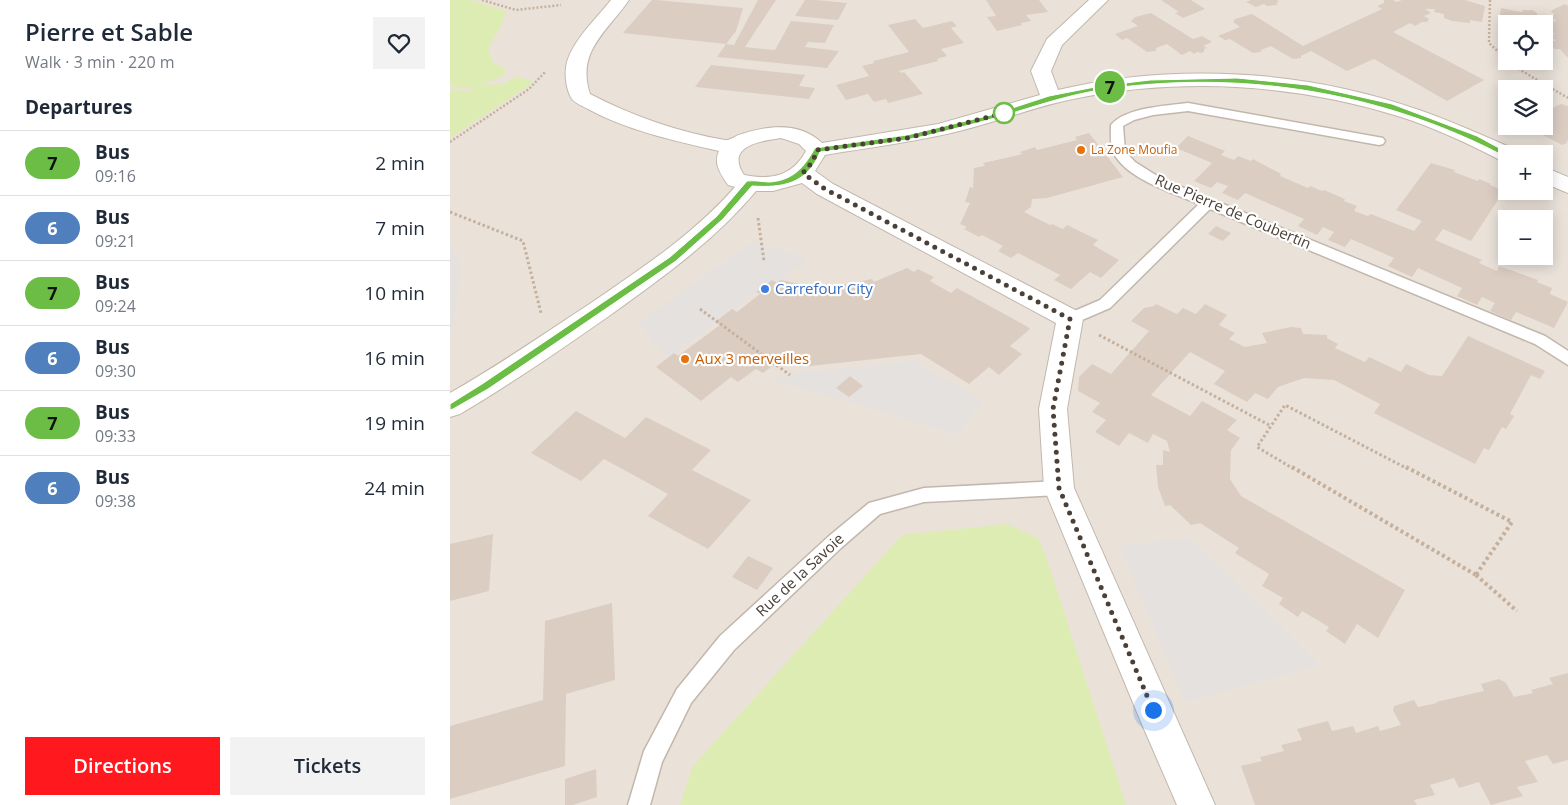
<!DOCTYPE html>
<meta charset="utf-8">
<style>
body{margin:0;font-family:"Open Sans",sans-serif;background:#f2f2f3;color:#1f2937;height:100vh;display:flex;flex-direction:column;font-size:19px;white-space:nowrap}
*{box-sizing:border-box;margin:0}
p{font-size:16px;color:#747a83}
.icon{flex:none;width:28px;height:28px;fill:none;stroke:currentColor;stroke-width:2;stroke-linecap:round;stroke-linejoin:round}
.map{position:relative;flex:1;overflow:hidden}
.details{display:flex;flex-direction:column;background:#fff;width:450px}
.details>*{flex:none}
.badge{padding:0 10px;border-radius:16px;font-size:18px;line-height:32px}
.buttons{position:absolute;left:1048px;top:15px;display:grid;gap:10px}
.buttons a{display:grid;place-items:center;width:55px;height:55px;border-radius:0px;background:#fff;box-shadow:0 2px 12px #0003;font-size:25px}
.you{position:absolute;width:25px;height:25px;margin:-12px;border:4px solid #fff;border-radius:50%;background:#1a73e8;box-shadow:0 0 0 8px #1a73e833}
.map>.badge{position:absolute;translate:-50% -50%;box-shadow:0 0 0 2px #fff}
h2{padding:0 25px;font-size:19px;line-height:45px}
.round{display:grid;place-items:center;flex:none;width:52px;height:52px;border-radius:0px;background:#f2f2f3}
.headline{display:flex;align-items:center;justify-content:space-between;height:85px;padding:0 25px}
h1{font-size:24px;font-weight:600;line-height:38px}
.primary-button{display:flex;gap:10px;margin-top:auto;padding:10px 25px}
.primary-button a{flex:1;height:58px;border-radius:0px;background:#ff191f;color:#fff;font-size:20px;font-weight:600;line-height:58px;text-align:center}
.primary-button a+a{background:#f2f2f3;color:#1f2937}
ul{padding:0;list-style:none}
li{display:flex;align-items:center;gap:15px;height:65px;padding:0 25px;border-top:1px solid #e0e1e3}
li div{flex:1}
li b{display:block;font-size:19px}
li em{font-style:normal}
li .badge{min-width:55px;font-weight:700;text-align:center}
main{display:flex;flex:1;min-height:0}
.map>svg:first-child{display:block}
</style>
<main>
<section class="details">
<div class="headline"><div><h1>Pierre et Sable</h1><p>Walk · 3 min · 220 m</p></div><a class="round"><svg class="icon" aria-label="heart" viewBox="0 0 24 24"><path d="M12 20l-8-8c-3-5 5-10 8-4 3-6 11-1 8 4z"/></svg></a></div>
<h2>Departures</h2>
<ul>
<li><span class="badge" style="background:#6cbd45;color:#111">7</span><div><b>Bus</b><p>09:16</p></div><em>2 min</em></li>
<li><span class="badge" style="background:#4f80bd;color:#fff">6</span><div><b>Bus</b><p>09:21</p></div><em>7 min</em></li>
<li><span class="badge" style="background:#6cbd45;color:#111">7</span><div><b>Bus</b><p>09:24</p></div><em>10 min</em></li>
<li><span class="badge" style="background:#4f80bd;color:#fff">6</span><div><b>Bus</b><p>09:30</p></div><em>16 min</em></li>
<li><span class="badge" style="background:#6cbd45;color:#111">7</span><div><b>Bus</b><p>09:33</p></div><em>19 min</em></li>
<li><span class="badge" style="background:#4f80bd;color:#fff">6</span><div><b>Bus</b><p>09:38</p></div><em>24 min</em></li>
</ul>
<div class="primary-button"><a>Directions</a><a>Tickets</a></div>
</section>
<div class="map">
<svg width="1118" height="805" viewBox="0 0 1118 805">
<rect width="100%" height="100%" fill="#f6f1eb"/>
<path fill="#eae2d9" fill-rule="evenodd" d="M0 0H1118V805H0ZM1056 24H1094V61H1056ZM1056 89H1094V126H1056ZM1056 154H1094V191H1056ZM1056 219H1094V256H1056Z"/>
<g fill="#dcecb2">
<polygon points="0,0 21,0 56,11 51,26 38,48 43,62 57,71 53,76 31,85 54,84 67,76 84,82 0,138 0,90 20,91 25,88 7,88 0,85"/>
<polygon points="557,524 588,538 596,556 676,805 230,805 243,766 452,535"/>
</g>
<g fill="#e5e1df">
<polygon points="0,240 11,265 4,327 0,336"/>
<polygon points="304,241 357,259 327,283 322,280 218,358 187,323"/>
<polygon points="464,361 532,400 508,435 322,379 350,372"/>
<polygon points="741,538 870,665 735,702 669,545"/>
</g>
<g fill="#dbcdc2">
<polygon points="202,0 206,0 293,8 286,31 276,44 173,33"/>
<polygon points="308,0 326,0 295,47 325,50 341,21 384,25 375,43 358,42 355,47 389,51 377,68 267,57 276,44 284,45"/>
<polygon points="355,0 366,0 397,3 388,20 345,16"/>
<polygon points="536,0 589,0 598,12 576,15 581,21 571,23 572,25 547,31 537,17 546,16"/>
<polygon points="711,0 741,0 755,9 733,18 725,13 729,12"/>
<polygon points="801,0 827,0 829,2 826,3 828,5 817,6 814,4 806,7 796,2"/>
<polygon points="934,0 943,0 947,2 952,0 1015,0 1035,6 1032,22 1020,20 1020,23 1002,21 994,18 994,14 984,12 985,9 975,9 981,13 974,16 979,19 977,22 972,22 965,26 960,23 943,32 1034,80 997,101 924,59 897,71 861,51 851,56 851,58 843,59 821,46 811,50 811,52 803,53 780,39 775,40 768,36 790,27 783,22 785,19 802,14 853,46 932,9 927,6 934,3"/>
<polygon points="1115,4 1118,6 1118,58 1110,49 1105,49 1099,45 1098,41 1106,41 1100,35 1106,34 1098,31 1098,34 1094,33 1094,24 1056,24 1056,27 1048,26 1051,8 1072,12 1073,10 1083,10 1087,13 1087,15 1100,18 1099,22 1107,21 1100,17 1105,14 1101,12 1102,10"/>
<polygon points="701,13 743,39 752,36 762,42 753,46 757,48 754,49 754,52 751,53 747,52 744,54 740,51 732,55 717,44 706,48 706,51 697,52 677,38 672,40 665,34 688,26 681,21 685,17"/>
<polygon points="465,19 473,28 502,21 507,26 501,28 514,43 491,49 497,56 487,59 488,61 449,71 451,73 454,72 473,94 438,103 436,99 424,102 418,94 396,100 386,85 419,76 412,66 424,63 423,61 459,52 438,25"/>
<polygon points="261,65 355,75 349,86 365,88 359,99 245,87"/>
<polygon points="1111,104 1118,106 1118,141 1116,140 1117,143 1112,145 1091,134 1099,130 1094,128 1094,112"/>
<polygon points="639,133 673,177 597,198 582,199 581,207 574,212 600,225 602,224 613,229 617,225 648,240 643,245 669,260 651,278 640,272 621,289 604,280 610,275 568,253 561,258 548,251 553,246 532,235 529,237 514,229 517,227 510,224 520,203 515,202 520,187 523,188 524,168 535,166 533,163 573,154 570,152 585,147 587,150 627,140 625,137"/>
<polygon points="738,136 775,151 771,155 784,160 788,156 801,161 803,159 831,174 830,176 858,188 860,186 872,191 874,190 895,199 894,201 907,206 904,211 918,216 921,214 964,231 972,221 946,210 981,163 1005,170 1004,172 1028,181 1029,179 1041,184 1040,185 1054,191 1021,241 993,229 985,240 1032,260 1029,263 1047,271 1049,266 1088,280 1087,282 1102,288 1100,294 1118,302 1104,328 1066,312 1061,320 1040,311 1045,303 1032,297 1027,305 1007,296 1012,288 968,268 962,277 938,266 944,258 901,239 895,247 878,240 884,232 873,227 867,235 848,226 854,219 795,193 788,200 772,193 778,186 767,182 761,188 744,181 762,163 726,148"/>
<polygon points="766,226 781,233 773,241 758,234"/>
<polygon points="457,268 464,272 468,269 484,277 480,281 501,293 507,288 578,327 580,329 560,346 572,354 549,375 539,367 519,384 471,354 360,366 339,364 334,367 328,362 313,373 306,369 288,382 281,377 251,401 206,367 224,353 228,356 270,325 265,322 282,309 287,312 310,294 306,292 322,280 327,283 330,280 365,287 366,284 398,284 422,279 424,282"/>
<polygon points="706,304 727,314 733,308 746,314 755,304 777,315 769,325 785,333 779,339 795,347 817,343 812,333 841,327 851,328 853,334 877,335 877,338 888,344 885,348 915,362 919,357 951,372 956,364 979,375 992,376 1018,336 1095,371 1090,379 1081,375 1060,414 1064,416 1056,429 1052,427 1039,450 1034,448 1025,464 924,413 930,404 884,380 854,378 828,387 818,399 805,393 797,402 764,384 775,371 740,352 701,395 740,416 752,401 787,420 777,430 790,438 781,450 780,479 791,496 955,590 928,638 907,624 895,644 876,631 879,627 852,611 848,617 829,604 833,598 812,586 819,574 785,553 789,548 750,523 741,525 720,505 715,506 708,487 706,465 713,465 713,450 720,452 717,441 703,434 698,443 679,433 669,446 645,432 656,420 642,412 650,403 628,391 629,377 642,364 661,374 699,331 681,321 694,308 704,306"/>
<polygon points="400,376 413,386 399,397 386,388"/>
<polygon points="126,411 175,438 196,417 261,450 242,470 301,500 258,549 198,516 218,494 154,459 131,481 81,453"/>
<polygon points="43,534 39,591 0,601 0,544"/>
<polygon points="298,556 323,568 307,590 282,577"/>
<polygon points="162,603 165,680 116,694 115,766 0,799 0,726 93,700 95,621"/>
<polygon points="1118,673 1118,760 1103,764 1097,755 1075,761 1088,782 1067,787 1073,796 1041,805 1029,782 1009,788 1004,778 980,785 985,795 964,800 967,805 805,805 791,766 812,761 810,757 834,751 831,745 852,740 847,729 878,721 882,731 903,726 906,733 928,726 930,731 951,725 943,710 944,706 964,700 968,707 987,703 986,702 1034,691 1031,684 1049,679 1056,683 1064,697 1083,693 1081,690 1103,684 1099,678"/>
<polygon points="146,769 147,797 123,805 115,805 115,779"/>
</g>
<g fill="none" stroke-linecap="round" stroke-linejoin="round">
<defs>
<g id="service">
<path d="M738 103 933 138 935 141 933 144 929 145 738 111 703 115 684 120 673 126 675 151 685 162 712 179 1095 336 1118 351V365L1085 344 760 209 660 308 625 323 620 324 615 323 612 319 615 315 650 300 749 204C723 193 676 179 663 152 660 145 661 133 661 125 676 107 716 106 738 103Z"/>
<polygon points="609,481 615,483 618,488 615,493 609,495 474,502 430,514 391,548 284,650 241,703 212,762 200,805 178,805 194,751 227,689 270,636 379,536 419,503 474,488"/>
</g>
<g id="minor">
<path d="M161 0H179C157 32 126 51 140 94 182 116 228 132 275 140 280 141 286 135 292 134 319 125 350 122 372 143L488 124 590 95 581 71 597 39 639 0H658L612 45 601 71 608 90C724 62 856 70 969 110 1001 121 1032 135 1064 149L1067 154H1056V161L1048 159C1017 143 985 128 951 117 849 85 739 77 633 97 592 104 553 120 513 130 467 142 421 147 375 155L365 171 383 184 629 312 633 319 617 409 624 488 765 805H727L691 722 594 488 589 409 606 323 367 194 352 183 323 191H306C264 241 212 278 159 316 110 350 61 384 10 414L0 417V393C49 365 94 334 141 303 192 268 244 234 285 187L278 185C271 174 263 164 269 151 225 141 179 131 138 109 133 106 126 104 122 99 116 90 114 73 117 62 124 39 146 19 161 0ZM331 138 349 144 356 151C342 177 320 180 294 175 275 146 310 141 331 138Z"/>
<polygon points="1094,167 1118,177 1118,193 1094,183"/>
</g>
</defs>
<use href="#service" stroke="#c2b7ad" stroke-width="3"/>
<use href="#minor" stroke="#c2b7ad" stroke-width="2"/>
<g stroke="#c5b09d" stroke-width="2.5" stroke-dasharray="2 2" stroke-linecap="butt">
<polyline points="32,0 66,10 111,5"/>
<polyline points="1040,0 1039,43 1056,59"/>
<polyline points="1059,61 1067,68 1118,98"/>
<polyline points="0,142 79,89 96,71"/>
</g>
<g stroke="#c5b09d" stroke-width="3" stroke-dasharray="2.5 2.5" stroke-linecap="butt">
<polyline points="0,212 73,241 91,313"/>
<polyline points="308,218 314,261"/>
<polyline points="250,309 340,375"/>
<polyline points="649,335 821,426"/>
<polyline points="844,469 807,447 835,405 958,469"/>
</g>
<g stroke="#c5b09d" stroke-width="4" stroke-dasharray="3 3" stroke-linecap="butt">
<polyline points="842,467 1026,575"/>
<polyline points="956,467 1062,522 1026,575"/>
<polyline points="1026,575 1067,611"/>
</g>
<use href="#service" fill="#fff" fill-rule="evenodd"/>
<use href="#minor" fill="#fff" fill-rule="evenodd"/>
</g>
<path fill="#6cbd45" stroke="#fff" d="M787 78 858 85 942 104 1027 136 1060 154 1054 156C930 91 788 69 650 90 613 96 581 108 545 118 516 126 486 134 456 140 428 145 399 148 370 152 357 184 333 188 302 186L273 219 226 261 38 389 3 409 0 410V404L32 384 220 257 267 216 297 181C305 180 313 182 320 182 344 180 354 167 365 148L457 135 541 115 599 96 650 86 700 80Z"/>
<g fill="none" stroke-linecap="round" stroke-linejoin="round">
<polyline stroke="#4b4038" stroke-width="5" stroke-dasharray="0 9" points="554,113 558,112 457,138 367,150 363,161 353,173 375,189 620,319 603,409 609,488 703,710"/>
</g>
<circle fill="#fff" stroke="#6cbd45" stroke-width="2.5" cx="554" cy="113" r="10"/>
<g fill="#e8710a" stroke="#fff" stroke-width="2">
<circle cx="631" cy="150" r="5"/>
<circle cx="235" cy="359" r="5"/>
</g>
<circle fill="#3f7fe0" stroke="#fff" stroke-width="2" cx="315" cy="289" r="5"/>
<g text-anchor="middle" stroke-width="4.5" stroke-linejoin="round" paint-order="stroke">
<g font-size="12" fill="#c56008" stroke="#fff" text-anchor="start">
<text x="641" y="154">La Zone Moufia</text>
</g>
<g font-size="15" fill="#4b4038" stroke="#fff">
<text transform="translate(783 212) rotate(23)" y="5">Rue Pierre de Coubertin</text>
<text transform="translate(350 575) rotate(-43)" y="5">Rue de la Savoie</text>
</g>
<g font-size="15" fill="#366cbe" stroke="#fff" text-anchor="start">
<text x="325" y="294">Carrefour City</text>
</g>
<g font-size="15" fill="#c56008" stroke="#fff" text-anchor="start">
<text x="245" y="364">Aux 3 merveilles</text>
</g>
</g>
</svg>
<div class="buttons">
<a><svg class="icon" aria-label="locate" viewBox="0 0 24 24"><circle cx="12" cy="12" r="6"/><path d="M12 2v4M12 18v4M2 12h4M18 12h4"/></svg></a>
<a><svg class="icon" aria-label="layers" viewBox="0 0 24 24"><path d="M12 4l9 5-9 5-9-5zM3 14l9 5 9-5"/></svg></a>
<a>+</a>
<a>−</a>
</div>
<div class="you" style="left:703px;top:710px"></div>
<b class="badge" style="left:660px;top:87px;background:#6cbd45;color:#111">7</b>
</div>
</main>
